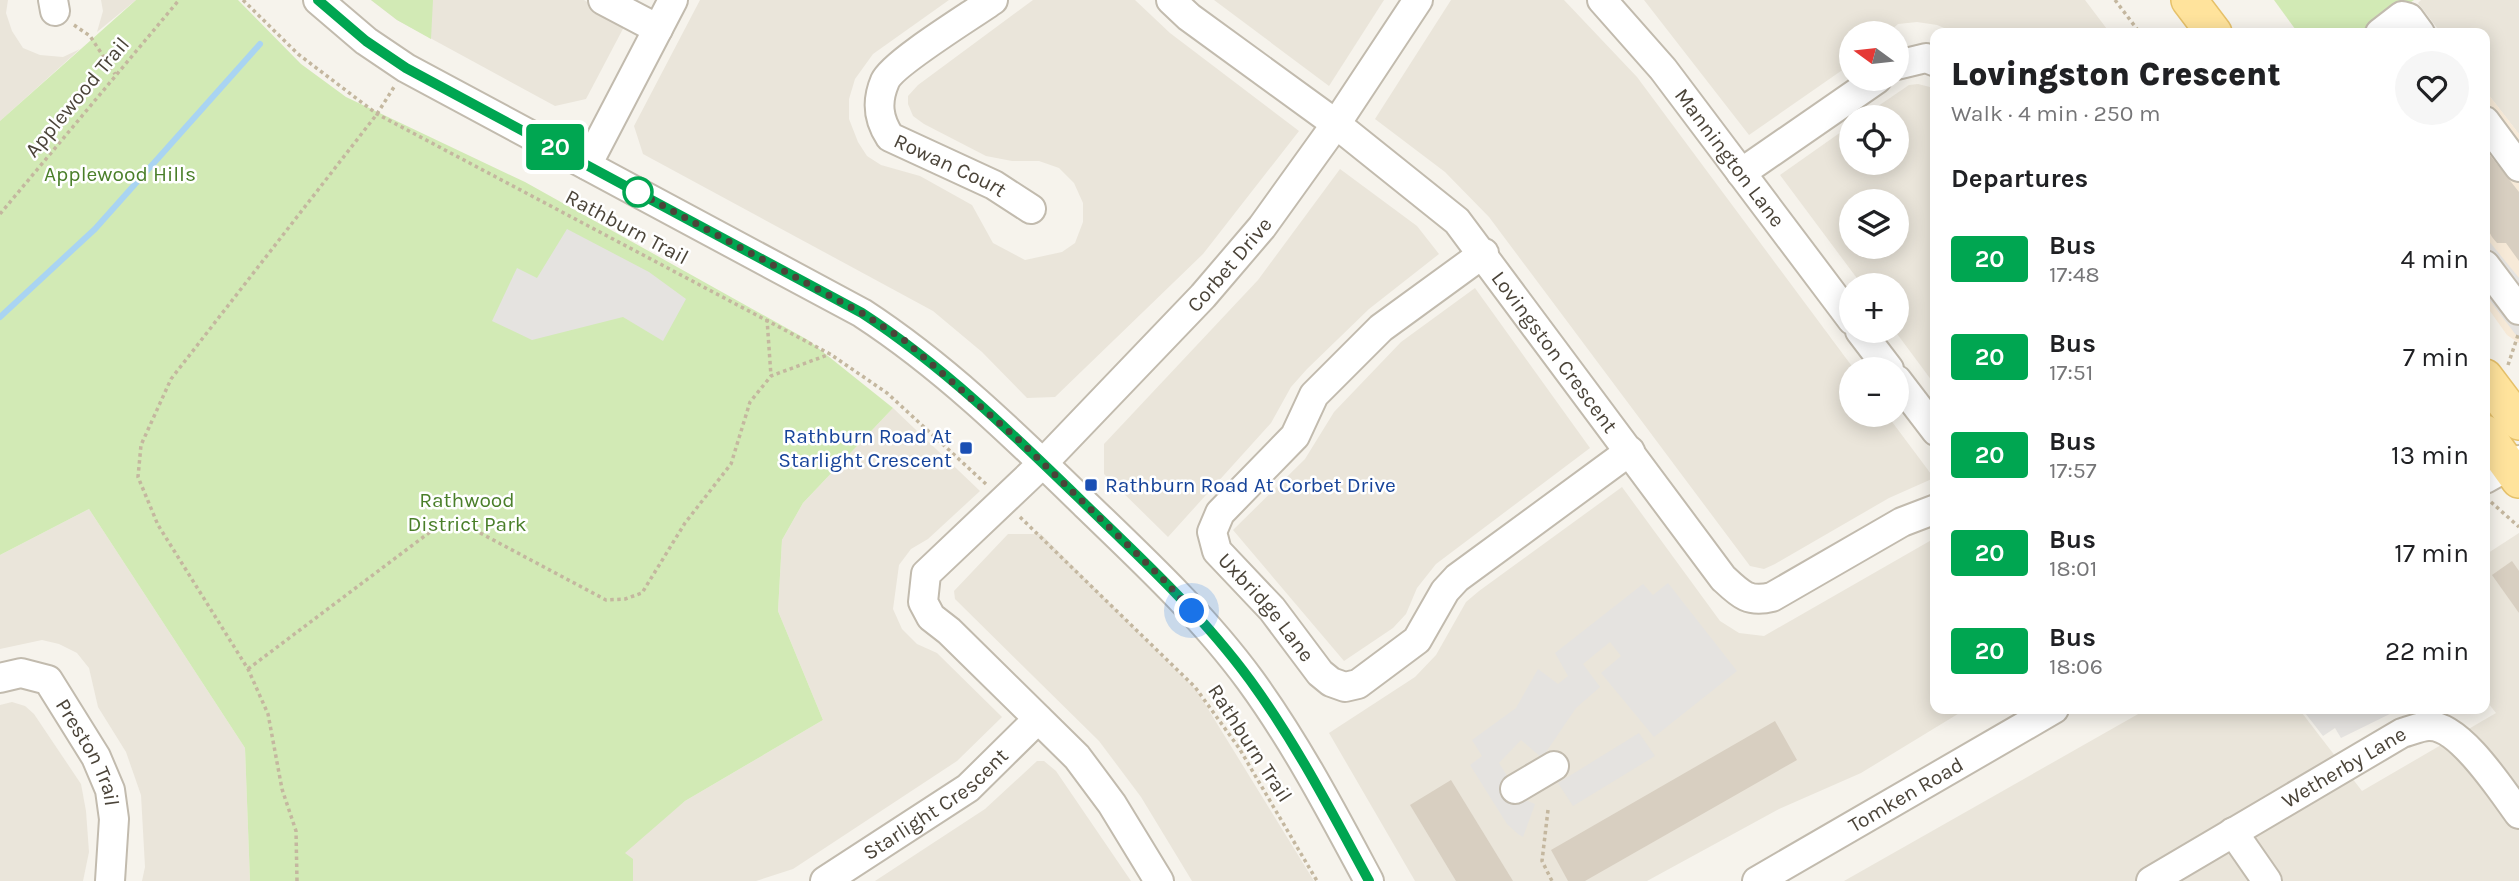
<!DOCTYPE html>
<meta charset="utf-8">
<style>
body{margin:0;font-family:Karla,sans-serif;background:#f6f6f6;color:#202124;height:100vh;display:flex;flex-direction:column;font-size:26px;white-space:nowrap}
*{box-sizing:border-box;margin:0}
p{font-size:23px;color:#757577}
.icon{flex:none;width:38px;height:38px;fill:none;stroke:currentColor;stroke-width:2;stroke-linecap:round;stroke-linejoin:round}
.map{position:relative;flex:1;overflow:hidden}
.panel{position:absolute;left:1930px;top:28px;width:560px;height:686px;display:flex;flex-direction:column;background:#fff;border-radius:14px;box-shadow:0 4px 18px #0003}
.panel>*{flex:none}
.badge{padding:0 14px;border-radius:5px;font-size:24px;line-height:46px}
.needle{width:46px;rotate:285deg}
.fabs{position:absolute;left:1839px;top:21px;display:grid;gap:14px}
.fabs a{display:grid;place-items:center;width:70px;height:70px;border-radius:50%;background:#fff;box-shadow:0 4px 18px #0003;font-size:35px}
.you{position:absolute;width:35px;height:35px;margin:-18px;border:5px solid #fff;border-radius:50%;background:#1a73e8;box-shadow:0 0 0 10px #1a73e833}
.map>.badge{position:absolute;translate:-50% -50%;box-shadow:0 0 0 4px #fff}
h2{padding:0 21px;font-size:26px;line-height:63px}
.round{display:grid;place-items:center;flex:none;width:74px;height:74px;border-radius:37px;background:#f6f6f6}
.head{display:flex;align-items:center;justify-content:space-between;height:119px;padding:0 21px}
h1{font-size:33px;font-weight:800;line-height:52px}
ul{padding:0;list-style:none}
li{display:flex;align-items:center;gap:21px;height:98px;padding:0 21px}
li div{flex:1}
li b{display:block;font-size:26px}
li em{font-style:normal}
li .badge{min-width:77px;font-weight:700;text-align:center}
.map>svg:first-child{display:block}
</style>
<div class="map">
<svg width="2519" height="881" viewBox="0 0 2519 881">
<rect width="100%" height="100%" fill="#f6f3ec"/>
<g fill="#eae5da" fill-rule="evenodd">
<polygon points="0,0 8,0 6,13 12,31 23,48 40,55 63,57 80,49 0,121"/>
<polygon points="101,0 136,0 97,32 103,11"/>
<polygon points="371,0 584,0 625,25 586,99 555,106 397,20"/>
<polygon points="700,0 949,0 873,54 855,79 849,99 849,119 858,142 867,156 881,165 920,176 972,205 993,243 1025,260 1062,252 1075,243 1083,222 1083,203 1074,183 1059,168 1039,161 1012,161 986,156 924,124 913,116 908,104 908,96 918,85 1033,0 1135,0 1170,33 1299,131 1203,254 1055,397 1027,398 982,352 933,311 643,154 634,126"/>
<polygon points="1214,0 1384,0 1329,86"/>
<polygon points="1451,0 1564,0 1637,77 1854,369 1852,369 1852,415 1887,415 1934,478 1889,498 1775,564 1764,569 1750,566 1489,217 1445,172 1375,119"/>
<polygon points="1644,0 2085,0 2110,33 1956,33 1937,25 1917,22 1898,24 1888,33 1852,33 1851,64 1749,135"/>
<polygon points="2421,0 2519,0 2519,134 2485,90 2485,33 2441,33 2418,3"/>
<path d="M1918 84 1930 87 1935 95V385L1895 331 1897 285H1862L1780 175 1851 125 1852 163H1897V117H1862L1909 85ZM1852 201H1897V247H1852Z"/>
<polygon points="1340,169 1417,226 1439,254 1369,309 1307,369 1291,387 1271,423 1168,537 1104,474 1104,444 1258,280"/>
<polygon points="1475,288 1590,448 1436,564 1417,588 1406,614 1393,628 1344,661 1233,530 1305,459 1334,412 1401,342"/>
<polygon points="893,408 980,491 928,539 911,549 899,565 893,609 902,629 917,644 937,653 1002,717 957,761 793,869 756,881 588,881 685,801 823,720 778,611 782,540 803,503"/>
<polygon points="1622,487 1720,621 1739,633 1764,636 1935,538 1936,709 1966,709 1861,773 1779,809 1647,881 1415,881 1329,733 1415,677 1436,655 1466,602 1479,591"/>
<polygon points="89,509 245,748 250,881 142,881 145,867 141,795 126,752 98,707 89,668 77,653 59,644 42,640 0,649 0,555"/>
<polygon points="2519,533 2519,881 1844,881 2147,709 2299,709 2362,791 2496,713 2485,699 2485,555"/>
<polygon points="1008,534 1041,534 1197,691 1314,881 1192,881 1141,797 1099,741 955,599 954,591"/>
<polygon points="12,702 25,706 34,714 81,784 86,811 89,852 83,881 0,881 0,705"/>
<polygon points="1037,761 1044,761 1056,771 1131,881 875,881 985,809"/>
</g>
<polygon fill="#f7ead8" points="2485,90 2519,134 2519,343 2507,335 2485,304"/>
<g fill="#d2eab5">
<polygon points="136,0 238,0 301,64 346,97 525,182 808,340 893,408 803,503 782,540 778,611 823,720 685,801 625,853 633,859 633,881 250,881 245,748 89,509 0,555 0,121"/>
<polygon points="371,0 433,0 431,39 397,20"/>
<polygon points="2274,0 2414,0 2367,33 2298,33"/>
</g>
<g fill="#e5e3e0">
<polygon points="567,229 649,272 686,299 663,341 623,317 532,340 492,321 517,268 537,278"/>
<polygon points="2488,240 2519,278 2519,339 2485,294 2485,242"/>
<polygon points="1668,583 1737,671 1654,737 1601,673 1621,656 1610,642 1583,664 1600,687 1576,708 1542,758 1521,740 1499,763 1521,798 1535,804 1523,837 1518,834 1507,824 1470,765 1482,756 1472,740 1516,708 1538,669 1558,684 1568,676 1555,653 1643,584 1653,595"/>
<polygon points="2302,709 2400,709 2341,738 2335,728 2323,736"/>
<polygon points="1639,733 1655,756 1573,806 1558,783"/>
</g>
<g fill="none" stroke-linecap="round" stroke-linejoin="round">
<polyline stroke="#a9d4f2" stroke-width="6" points="0,317 95,229 260,44"/>
</g>
<g fill="#d8cfc1">
<polygon points="2485,149 2519,192 2519,261 2506,243 2497,243 2492,237 2485,224"/>
<polygon points="2512,561 2519,571 2519,613 2492,575"/>
<polygon points="1775,721 1797,760 1585,881 1568,881 1551,850"/>
<polygon points="1451,780 1513,881 1456,881 1410,805"/>
</g>
<g fill="none" stroke-linecap="round" stroke-linejoin="round">
<defs>
<g id="minor">
<polyline points="53,0 55,11"/>
<path d="M318 0 366 41 406 68 862 313C945 367 1016 437 1087 506 1144 561 1203 616 1250 680 1296 743 1332 812 1369 881"/>
<polyline points="603,0 658,29"/>
<path id="s1" d="M993 0C972 15 893 63 885 81 876 102 878 119 890 137L994 185 1031 209"/>
<path id="s2" d="M1171 0 1189 17 1336 124 1457 221 1723 578C1740 594 1748 603 1772 597L1902 522 1936 509"/>
<path id="s3" d="M1602 0 1663 69 1852 320"/>
<polyline points="2380,33 2402,16 2409,18 2420,33"/>
<polyline points="1897,65 1926,58 1936,62"/>
<polyline points="2485,121 2519,167"/>
<polyline points="587,165 673,0"/>
<polyline points="1741,173 1877,79"/>
<path id="s4" d="M1484 253 1381 328 1314 395 1295 436 1220 513 1212 532 1217 551 1272 609 1320 673 1331 682 1345 687 1358 684 1417 640 1445 591 1457 578 1630 451"/>
<polyline points="2485,265 2519,310"/>
<polyline points="1860,331 1889,369"/>
<polyline points="1897,380 1936,431"/>
<polyline points="2485,479 2519,460"/>
<path id="s5" d="M0 678 21 673 48 680 96 757 110 790 114 819 110 881"/>
<polyline points="1515,789 1554,766"/>
<polyline points="2233,832 2267,881"/>
<path id="s6" d="M825 881 968 788 1038 719"/>
<path id="s7" d="M1159 881 1112 804 1077 757 949 631 931 617 923 602 926 574 1043 463 1203 296 1262 227 1336 124 1418 0"/>
<path id="s8" d="M1757 881 2054 709"/>
<path id="s9" d="M2151 881 2402 733C2410 731 2421 726 2429 726 2460 725 2502 791 2519 814"/>
</g>
<g id="major">
<polyline points="2189,0 2214,33"/>
<polyline points="2485,377 2519,422"/>
<polyline points="2485,433 2519,480"/>
</g>
</defs>
<use href="#minor" stroke="#c2bbae" stroke-width="32"/>
<use href="#major" stroke="#e6c16a" stroke-width="38"/>
<g stroke="#c4b79f" stroke-width="3.5" stroke-dasharray="3.5 3.5" stroke-linecap="butt">
<polyline points="243,0 298,54 377,114 830,354 887,393 987,485"/>
<polyline points="2115,0 2140,33"/>
<polyline points="74,25 90,36 115,74"/>
<polyline points="0,214 179,0"/>
<polyline points="767,319 771,376"/>
<polyline points="2508,365 2519,332"/>
<polyline points="2491,502 2519,527"/>
<polyline points="1020,517 1195,687 1239,748 1317,881"/>
<polyline points="248,669 430,532 467,526 606,600 625,599 642,593 685,523 731,464 750,402 771,376 830,354"/>
<polyline points="1548,810 1542,861 1552,881"/>
<polyline points="297,881 296,831 282,789 268,714 248,669 158,525 138,477 141,445 171,379 377,114 394,87"/>
</g>
<use href="#minor" stroke="#fff" stroke-width="28"/>
<use href="#major" stroke="#ffe39c" stroke-width="35"/>
</g>
<g fill="none" stroke-linecap="round" stroke-linejoin="round">
<defs>
<path id="line" d="M318 0 366 41 406 68 862 313C945 367 1016 437 1087 506 1144 561 1203 616 1250 680 1296 743 1332 813 1369 881"/>
</defs>
<use href="#line" stroke="#fff" stroke-width="16"/>
<use href="#line" stroke="#00a651" stroke-width="10"/>
<polyline stroke="#4b4439" stroke-width="7" stroke-dasharray="0 12.6" points="638,192 628,187 862,313 904,340 1020,441 1162,578 1192,611"/>
</g>
<circle fill="#fff" stroke="#00a651" stroke-width="3.5" cx="638" cy="192" r="14"/>
<g fill="#1a4fb4" stroke="#fff" stroke-width="2.5">
<rect x="959" y="441" width="14" height="14" rx="3.5"/>
<rect x="1084" y="478" width="14" height="14" rx="3.5"/>
</g>
<g text-anchor="middle" stroke-width="5" stroke-linejoin="round" paint-order="stroke">
<g font-size="21" fill="#4b4439" stroke="#fff">
<text transform="translate(77 97) rotate(-50)" y="7">Applewood Trail</text>
<text dy="7" stroke="none"><textPath href="#s3" startOffset="203">Mannington Lane</textPath></text>
<text dy="7" stroke="none"><textPath href="#s1" startOffset="261">Rowan Court</textPath></text>
<text transform="translate(627 227) rotate(28)" y="7">Rathburn Trail</text>
<text dy="7" stroke="none"><textPath href="#s7" startOffset="830">Corbet Drive</textPath></text>
<text dy="7" stroke="none"><textPath href="#s2" startOffset="525">Lovingston Crescent</textPath></text>
<text dy="7" stroke="none"><textPath href="#s4" startOffset="490">Uxbridge Lane</textPath></text>
<text transform="translate(1250 743) rotate(57)" y="7">Rathburn Trail</text>
<text dy="7" stroke="none"><textPath href="#s5" startOffset="133">Preston Trail</textPath></text>
<text dy="7" stroke="none"><textPath href="#s9" startOffset="224">Wetherby Lane</textPath></text>
<text dy="7" stroke="none"><textPath href="#s8" startOffset="172">Tomken Road</textPath></text>
<text dy="7" stroke="none"><textPath href="#s6" startOffset="135">Starlight Crescent</textPath></text>
</g>
<g font-size="21" fill="#4a7f2a" stroke="#fff">
<text x="120" y="181">Applewood Hills</text>
<text x="467" y="507">Rathwood<tspan x="467" dy="24">District Park</tspan></text>
</g>
<g font-size="21" fill="#164399" stroke="#fff" text-anchor="end">
<text x="952" y="443">Rathburn Road At<tspan x="952" dy="24">Starlight Crescent</tspan></text>
<text x="1105" y="492" text-anchor="start">Rathburn Road At Corbet Drive</text>
</g>
</g>
</svg>
<div class="fabs">
<a><svg class="needle" viewBox="-14 -14 28 28"><path d="M0-13l5 13h-10z" fill="#e53935"/><path d="M0 13l5-13h-10z" fill="#757577"/></svg></a>
<a><svg class="icon" aria-label="locate" viewBox="0 0 24 24"><circle cx="12" cy="12" r="6"/><path d="M12 2v4M12 18v4M2 12h4M18 12h4"/></svg></a>
<a><svg class="icon" aria-label="layers" viewBox="0 0 24 24"><path d="M12 4l9 5-9 5-9-5zM3 14l9 5 9-5"/></svg></a>
<a>+</a>
<a>−</a>
</div>
<div class="you" style="left:1192px;top:611px"></div>
<b class="badge" style="left:555px;top:147px;background:#00a651;color:#fff">20</b>
<section class="panel">
<div class="head"><div><h1>Lovingston Crescent</h1><p>Walk · 4 min · 250 m</p></div><a class="round"><svg class="icon" aria-label="heart" viewBox="0 0 24 24"><path d="M12 20l-8-8c-3-5 5-10 8-4 3-6 11-1 8 4z"/></svg></a></div>
<h2>Departures</h2>
<ul>
<li><span class="badge" style="background:#00a651;color:#fff">20</span><div><b>Bus</b><p>17:48</p></div><em>4 min</em></li>
<li><span class="badge" style="background:#00a651;color:#fff">20</span><div><b>Bus</b><p>17:51</p></div><em>7 min</em></li>
<li><span class="badge" style="background:#00a651;color:#fff">20</span><div><b>Bus</b><p>17:57</p></div><em>13 min</em></li>
<li><span class="badge" style="background:#00a651;color:#fff">20</span><div><b>Bus</b><p>18:01</p></div><em>17 min</em></li>
<li><span class="badge" style="background:#00a651;color:#fff">20</span><div><b>Bus</b><p>18:06</p></div><em>22 min</em></li>
</ul>
</section>
</div>
